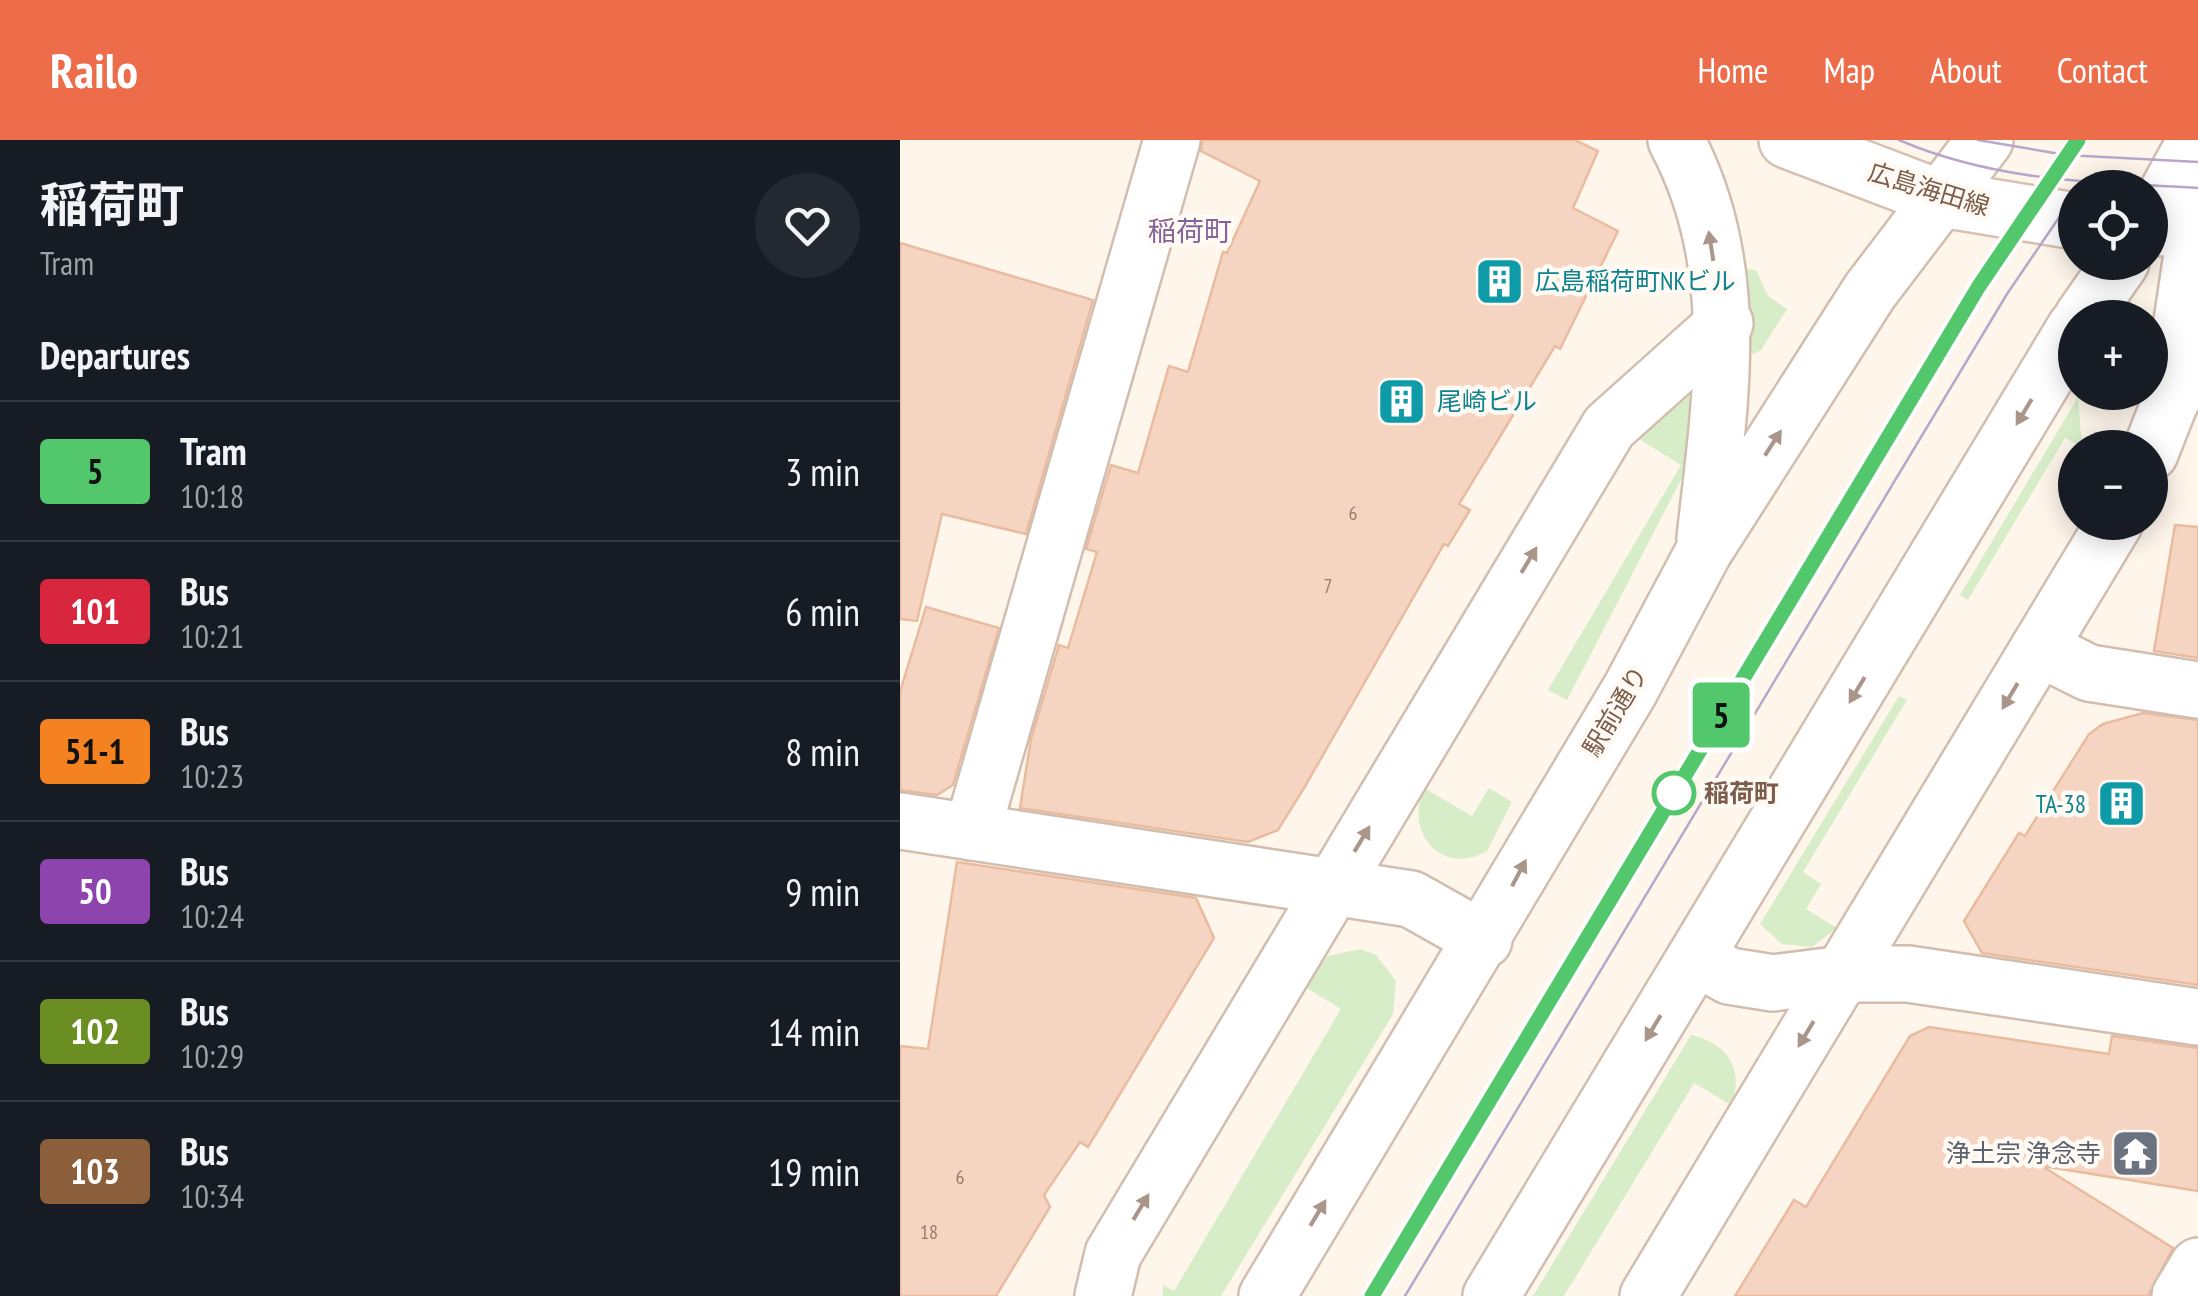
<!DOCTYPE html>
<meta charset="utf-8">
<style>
body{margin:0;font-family:"PT Sans Narrow","Noto Sans JP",sans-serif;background:#242831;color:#f1f3f6;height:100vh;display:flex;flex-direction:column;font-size:38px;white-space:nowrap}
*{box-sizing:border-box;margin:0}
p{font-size:32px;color:#9ea1a6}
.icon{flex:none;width:55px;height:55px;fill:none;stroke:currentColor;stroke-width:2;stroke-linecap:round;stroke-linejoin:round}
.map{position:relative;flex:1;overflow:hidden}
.drawer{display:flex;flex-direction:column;background:#171b24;width:900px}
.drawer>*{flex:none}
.badge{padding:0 20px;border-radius:8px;font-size:35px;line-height:65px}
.buttons{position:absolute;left:1158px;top:30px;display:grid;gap:20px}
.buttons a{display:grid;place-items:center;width:110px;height:110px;border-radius:50%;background:#171b24;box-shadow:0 5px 25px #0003;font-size:50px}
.map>.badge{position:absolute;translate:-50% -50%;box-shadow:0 0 0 5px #fff}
h2{padding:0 40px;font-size:38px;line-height:90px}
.round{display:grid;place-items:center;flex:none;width:105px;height:105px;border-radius:52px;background:#242831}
.headline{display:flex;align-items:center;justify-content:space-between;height:170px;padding:0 40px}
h1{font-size:48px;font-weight:700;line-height:75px}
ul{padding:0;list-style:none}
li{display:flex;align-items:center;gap:30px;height:140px;padding:0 40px;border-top:2px solid #363941}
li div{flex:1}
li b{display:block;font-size:38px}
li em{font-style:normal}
li .badge{min-width:110px;font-weight:700;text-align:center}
header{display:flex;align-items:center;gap:60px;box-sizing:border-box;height:140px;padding:0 50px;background:#ed6d4b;color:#fff}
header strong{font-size:48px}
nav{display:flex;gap:55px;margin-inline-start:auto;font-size:35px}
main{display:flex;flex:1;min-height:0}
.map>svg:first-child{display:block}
</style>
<header>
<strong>Railo</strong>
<nav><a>Home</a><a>Map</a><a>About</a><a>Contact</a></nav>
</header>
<main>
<section class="drawer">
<div class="headline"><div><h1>稲荷町</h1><p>Tram</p></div><a class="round"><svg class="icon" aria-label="heart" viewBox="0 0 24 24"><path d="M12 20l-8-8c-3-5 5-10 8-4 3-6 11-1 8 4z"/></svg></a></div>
<h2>Departures</h2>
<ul>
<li><span class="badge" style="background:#53c76c;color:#111">5</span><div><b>Tram</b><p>10:18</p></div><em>3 min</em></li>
<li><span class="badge" style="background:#d7263d;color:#fff">101</span><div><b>Bus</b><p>10:21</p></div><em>6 min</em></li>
<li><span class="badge" style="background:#f58220;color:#111">51-1</span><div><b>Bus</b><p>10:23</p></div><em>8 min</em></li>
<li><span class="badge" style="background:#8e44ad;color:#fff">50</span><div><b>Bus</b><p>10:24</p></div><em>9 min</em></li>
<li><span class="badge" style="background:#6b8e23;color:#fff">102</span><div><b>Bus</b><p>10:29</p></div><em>14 min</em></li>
<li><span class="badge" style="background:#8b5e3c;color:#fff">103</span><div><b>Bus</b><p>10:34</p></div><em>19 min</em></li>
</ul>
</section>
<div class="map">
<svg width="1298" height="1156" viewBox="0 0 1298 1156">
<rect width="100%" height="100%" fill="#fef6eb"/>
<g fill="#d7edc8">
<polygon points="844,129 856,130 868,156 887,169 861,210 853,214 848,208"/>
<polygon points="803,244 784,334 667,560 648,550 781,325 736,297 784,250"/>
<polygon points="1178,257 1182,307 1165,298 1068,460 1060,455"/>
<polygon points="999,556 1007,560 903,732 921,744 906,769 937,788 912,807 882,804 860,784"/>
<path d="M524 648 572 676 589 648 612 662 587 711C542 737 504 693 524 648Z"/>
<polygon points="460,809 476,815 496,841 493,874 321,1156 263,1156 263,1145 274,1151 441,869 405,847 428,816"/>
<path d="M791 895C827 903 845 929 831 965L794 943 664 1156H633Z"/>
</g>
<g fill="#f5d5c1" stroke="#e9bba0" stroke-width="2.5">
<polygon points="302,0 675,0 698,11 673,68 718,91 660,209 655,206 559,364 570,370 548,406 544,404 404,648 378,690 348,702 120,668 131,599 159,505 168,508 197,412 186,409 211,325 238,333 269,226 288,232 323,112 327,113 360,41 301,11"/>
<polygon points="0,103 193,160 126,394 42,374 17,481 0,479"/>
<polygon points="1275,385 1298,387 1298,518 1254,511"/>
<polygon points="26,467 99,488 53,645 37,655 0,650 0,552"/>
<polygon points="1243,573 1298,580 1298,845 1082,813 1064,781 1119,693 1125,696 1189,594 1203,584"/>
<polygon points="57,722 296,758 314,798 188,1007 180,1002 144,1055 150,1067 96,1156 0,1156 0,906 28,909"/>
<polygon points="1029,887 1209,914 1212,896 1298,908 1298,1051 1142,1026 1273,1108 1248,1156 835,1156 894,1060 906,1067 1010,896"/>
</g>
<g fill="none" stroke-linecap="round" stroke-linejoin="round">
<defs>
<g id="minor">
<polyline points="1270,262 1298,74"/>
<polyline points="1250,313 1270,262 1288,233"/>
<polyline points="1139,508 1189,533 1298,550"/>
<polyline points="0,681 511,759 584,800"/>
<polyline points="72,692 272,0"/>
<polyline points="796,817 829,836 873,843 943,834 1008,834 1298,877"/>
<polyline points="203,1156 213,1114 709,287 825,183"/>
<polyline points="748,1156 1215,382"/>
<polyline points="1280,1156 1298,1126"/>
</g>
<g id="tertiary">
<path d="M776 0C844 127 820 262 805 398"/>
<polyline points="1250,84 1296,0"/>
<polyline points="1182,178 1221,122"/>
<polyline points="367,1156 730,550 804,411 970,151 1085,0"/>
<polyline points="591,1156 1175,188"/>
</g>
<g id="secondary">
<polyline points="887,0 1042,59 1175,81"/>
<polyline points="1250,87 1298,90"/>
</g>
</defs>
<use href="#minor" stroke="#d2beaf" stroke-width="60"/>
<use href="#tertiary" stroke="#d2beaf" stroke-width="60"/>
<use href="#secondary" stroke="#d7c0af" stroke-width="60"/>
<use href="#minor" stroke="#fff" stroke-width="55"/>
<use href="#tertiary" stroke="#fff" stroke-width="55"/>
<use href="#secondary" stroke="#fff" stroke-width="55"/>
<g stroke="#b9a7ca" stroke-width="2.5">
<path d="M999 0C1097 42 1194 42 1298 48"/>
<polyline points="1078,0 1166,15 1298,22"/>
<polyline points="472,1156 1079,146 1177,0"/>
<polyline points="505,1156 1107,154 1175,54"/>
</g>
</g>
<defs><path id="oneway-solid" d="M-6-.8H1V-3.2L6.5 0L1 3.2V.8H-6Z" transform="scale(2.5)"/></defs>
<g fill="#aa958a">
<use href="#oneway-solid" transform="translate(811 106) rotate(-99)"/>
<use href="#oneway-solid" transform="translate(1124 272) rotate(121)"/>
<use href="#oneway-solid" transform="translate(873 303) rotate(-57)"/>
<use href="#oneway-solid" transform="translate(629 420) rotate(-59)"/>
<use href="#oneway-solid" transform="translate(957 550) rotate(121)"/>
<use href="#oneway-solid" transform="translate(1110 556) rotate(121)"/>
<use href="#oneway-solid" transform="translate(462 699) rotate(-59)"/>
<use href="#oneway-solid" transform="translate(619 733) rotate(-62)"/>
<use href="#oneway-solid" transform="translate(753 888) rotate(121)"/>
<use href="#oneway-solid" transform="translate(906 894) rotate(121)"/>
<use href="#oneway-solid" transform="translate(241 1067) rotate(-59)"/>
<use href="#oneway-solid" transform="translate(418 1073) rotate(-59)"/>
</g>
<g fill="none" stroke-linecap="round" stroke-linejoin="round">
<defs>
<polyline id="line" points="472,1156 1079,146 1178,0"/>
</defs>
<use href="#line" stroke="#fff" stroke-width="22"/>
<use href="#line" stroke="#53c76c" stroke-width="15"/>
</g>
<defs>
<symbol id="building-square" viewBox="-11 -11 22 22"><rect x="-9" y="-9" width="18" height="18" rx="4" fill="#0f9aa8" stroke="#fffaf3"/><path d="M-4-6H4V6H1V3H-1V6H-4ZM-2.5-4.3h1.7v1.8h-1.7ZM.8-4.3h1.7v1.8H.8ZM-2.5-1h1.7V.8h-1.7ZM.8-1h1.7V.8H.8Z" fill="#fff"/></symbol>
<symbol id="temple-square" viewBox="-11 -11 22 22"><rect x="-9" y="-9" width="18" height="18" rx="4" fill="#6b7280" stroke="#fffaf3"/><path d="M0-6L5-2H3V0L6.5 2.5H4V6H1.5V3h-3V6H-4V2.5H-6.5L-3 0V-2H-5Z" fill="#fff"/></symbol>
</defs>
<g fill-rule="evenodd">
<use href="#building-square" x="572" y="114" width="55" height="55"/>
<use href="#building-square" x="474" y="234" width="55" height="55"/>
<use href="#building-square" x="1194" y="636" width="55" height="55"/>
<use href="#temple-square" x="1208" y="986" width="55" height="55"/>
</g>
<circle fill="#fff" stroke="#53c76c" stroke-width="5" cx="774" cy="653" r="20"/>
<g text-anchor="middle" stroke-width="9" stroke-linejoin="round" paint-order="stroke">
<g font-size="20" fill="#9a7a68">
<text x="453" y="380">6</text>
<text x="428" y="453">7</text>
<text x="60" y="1044">6</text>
<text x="29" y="1099">18</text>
</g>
<g font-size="25" fill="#7c5c4b" stroke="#fffaf3">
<text transform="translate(1029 49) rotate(17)" y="9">広島海田線</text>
<text transform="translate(715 571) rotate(-59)" y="9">駅前通り</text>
</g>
<g font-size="25" fill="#0d838f" stroke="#fffaf3" text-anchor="start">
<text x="635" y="150">広島稲荷町NKビル</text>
<text x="537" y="270">尾崎ビル</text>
<text x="1186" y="673" text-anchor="end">TA-38</text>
</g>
<g font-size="25" font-weight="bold" fill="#7c5c4b" stroke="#fffaf3" text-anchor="start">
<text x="804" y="662">稲荷町</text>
</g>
<g font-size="25" fill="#5b616d" stroke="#fffaf3" text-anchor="end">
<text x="1201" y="1022">浄土宗 浄念寺</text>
</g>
<g font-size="28" fill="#856497" stroke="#fffaf3">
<text x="290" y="101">稲荷町</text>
</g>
</g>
</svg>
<div class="buttons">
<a><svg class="icon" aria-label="locate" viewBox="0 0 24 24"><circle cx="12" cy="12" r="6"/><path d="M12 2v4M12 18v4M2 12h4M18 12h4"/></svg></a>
<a>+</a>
<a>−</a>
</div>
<b class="badge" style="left:821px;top:575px;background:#53c76c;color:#111">5</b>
</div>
</main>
